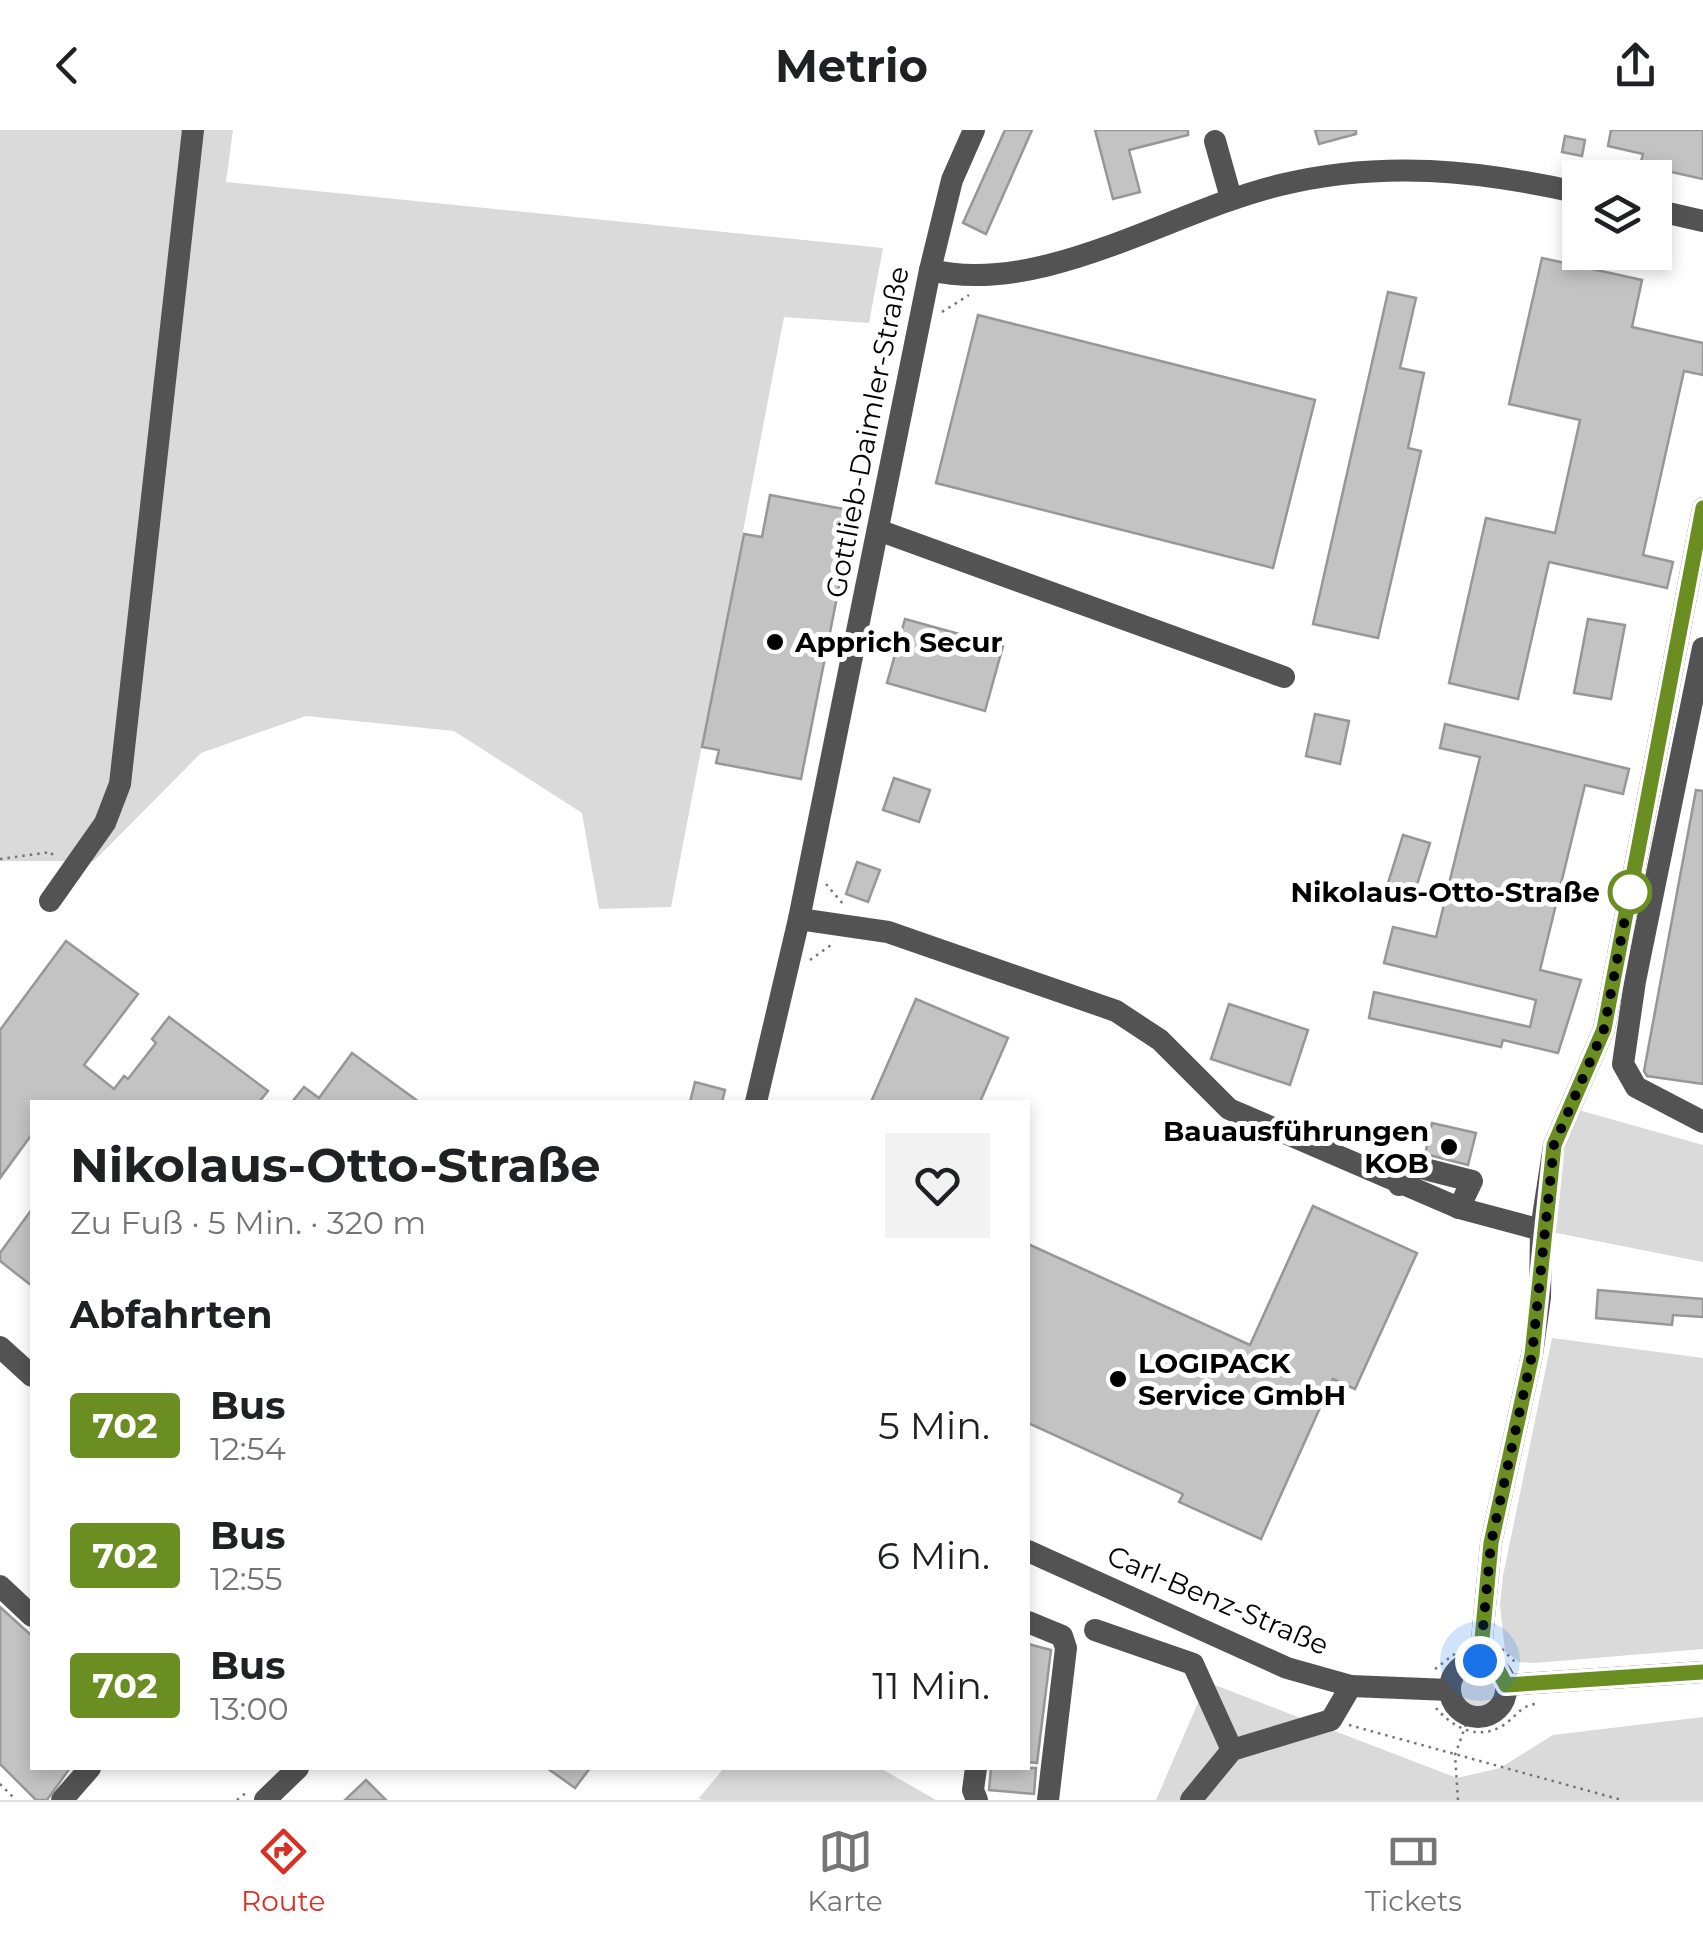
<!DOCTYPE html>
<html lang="de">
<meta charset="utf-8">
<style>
body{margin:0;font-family:Montserrat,sans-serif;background:#f2f2f2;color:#202124;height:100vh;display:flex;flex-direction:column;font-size:38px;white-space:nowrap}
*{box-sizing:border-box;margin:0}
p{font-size:32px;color:#757577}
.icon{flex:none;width:55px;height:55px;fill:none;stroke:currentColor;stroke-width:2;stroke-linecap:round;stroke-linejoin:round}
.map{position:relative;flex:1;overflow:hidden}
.drawer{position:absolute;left:30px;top:970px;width:1000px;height:670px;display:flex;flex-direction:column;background:#fff;border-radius:0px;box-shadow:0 5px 15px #0003}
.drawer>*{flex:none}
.badge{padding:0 20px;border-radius:8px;font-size:35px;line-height:65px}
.tools{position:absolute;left:1562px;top:30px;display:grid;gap:20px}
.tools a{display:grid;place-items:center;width:110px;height:110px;border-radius:0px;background:#fff;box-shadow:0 5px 15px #0003;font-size:50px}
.you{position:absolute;width:50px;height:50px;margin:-25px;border:8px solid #fff;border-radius:50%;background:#1a73e8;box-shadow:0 0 0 15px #1a73e833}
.map>.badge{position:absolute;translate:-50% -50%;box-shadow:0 0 0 5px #fff}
h2{padding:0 40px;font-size:38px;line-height:90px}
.round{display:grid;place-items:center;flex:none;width:105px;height:105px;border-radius:0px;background:#f2f2f2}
.overview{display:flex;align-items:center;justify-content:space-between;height:170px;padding:0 40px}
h1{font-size:48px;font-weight:700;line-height:75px}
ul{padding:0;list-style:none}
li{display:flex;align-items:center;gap:30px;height:130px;padding:0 40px}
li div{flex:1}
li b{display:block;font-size:38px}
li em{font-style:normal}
li .badge{min-width:110px;font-weight:700;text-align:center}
header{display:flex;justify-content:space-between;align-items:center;height:130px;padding:0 40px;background:#fff;font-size:45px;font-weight:700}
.menu{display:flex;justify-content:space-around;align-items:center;height:140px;border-top:2px solid #e0e0e0;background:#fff;font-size:28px;color:#757577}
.menu a{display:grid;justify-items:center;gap:5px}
.menu .current{color:#d93025}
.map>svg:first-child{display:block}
</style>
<header><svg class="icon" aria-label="back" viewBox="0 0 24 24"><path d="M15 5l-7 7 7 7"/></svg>Metrio<svg class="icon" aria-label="share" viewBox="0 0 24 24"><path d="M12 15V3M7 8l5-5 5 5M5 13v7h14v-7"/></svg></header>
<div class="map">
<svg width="1703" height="1670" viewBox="0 0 1703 1670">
<rect width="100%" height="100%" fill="#fff"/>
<g fill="#dadada">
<polygon points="0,0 233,0 226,52 883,118 869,193 784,187 671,777 599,779 582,683 454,601 306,586 201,623 94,731 0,731"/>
<polygon points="1568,977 1703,1015 1703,1132 1541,1100"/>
<polygon points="1552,1208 1703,1228 1703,1519 1534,1533 1519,1532 1505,1521 1500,1475 1503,1446"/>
<circle cx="1478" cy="1559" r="17"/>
<polygon points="1207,1552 1457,1648 1500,1638 1553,1605 1703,1587 1703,1670 1156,1670"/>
<polygon points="724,1638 880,1638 936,1670 702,1670 699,1668"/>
</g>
<g fill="#c3c3c3" stroke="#979797" stroke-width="2.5">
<polygon points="1005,0 1032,0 986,104 963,93"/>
<polygon points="1095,0 1188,0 1188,5 1129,20 1140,62 1113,69"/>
<polygon points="1315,0 1356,0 1356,4 1319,14"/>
<polygon points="1611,0 1703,0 1703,49 1640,35 1643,24 1608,16"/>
<polygon points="1565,6 1585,10 1582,26 1562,22"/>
<polygon points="1542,128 1642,150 1632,197 1703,213 1703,245 1684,241 1643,425 1673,432 1667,458 1549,432 1518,569 1449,553 1486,388 1555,403 1580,290 1509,274"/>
<polygon points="1388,162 1416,168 1400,238 1424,243 1408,318 1421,321 1378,508 1313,494"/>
<polygon points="978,185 1315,270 1273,438 936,353"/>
<polygon points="770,365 854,381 801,649 716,633 719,620 702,617 744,404 762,407"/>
<polygon points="905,489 1003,516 985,581 887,553"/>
<polygon points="1588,489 1625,495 1611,569 1574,563"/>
<polygon points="1315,584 1349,591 1340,634 1306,626"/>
<polygon points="1445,594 1629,639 1623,664 1585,655 1540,840 1581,850 1558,923 1503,910 1501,917 1369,888 1374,862 1530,897 1536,870 1384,833 1393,797 1436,807 1480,627 1440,618"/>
<polygon points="894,648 930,660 919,692 883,680"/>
<polygon points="1696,660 1703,661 1703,954 1647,946 1644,941"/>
<polygon points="1403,705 1430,713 1411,774 1384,766"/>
<polygon points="857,732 880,740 868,772 846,764"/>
<polygon points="66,811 138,864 84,935 114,959 124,946 128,949 156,913 152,909 169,887 268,961 259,972 32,972 32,1004 0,1048 0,900"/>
<polygon points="916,869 1008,908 980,972 871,972"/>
<polygon points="1229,874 1308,900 1290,955 1211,929"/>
<polygon points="352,923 419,972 292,972 304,957 319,968"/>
<polygon points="695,952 725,960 722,972 690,972"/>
<polygon points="1432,993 1476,1003 1468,1035 1425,1024"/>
<polygon points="1313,1076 1417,1123 1355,1259 1333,1249 1261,1409 1179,1372 1183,1364 1028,1293 1028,1114 1250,1215"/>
<polygon points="32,1079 32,1156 0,1131 0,1123"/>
<polygon points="1598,1160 1703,1169 1703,1187 1673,1185 1672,1195 1596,1188"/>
<polygon points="0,1477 32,1506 32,1638 70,1638 47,1670 36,1670 0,1634"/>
<polygon points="1028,1514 1051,1520 1037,1633 1028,1632"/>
<polygon points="547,1638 590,1638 575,1658"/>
<polygon points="991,1638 1036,1638 1034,1664 989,1660"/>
<polygon points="366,1650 386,1670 345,1670"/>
</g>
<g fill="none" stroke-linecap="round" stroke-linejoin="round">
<g stroke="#757575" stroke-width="2.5" stroke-dasharray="2.5 5" stroke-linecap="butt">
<polyline points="942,182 969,165"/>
<polyline points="0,729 51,722 54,728"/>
<polyline points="826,754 843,774"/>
<polyline points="810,830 831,815"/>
<polyline points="1502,1519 1517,1534"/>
<polyline points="1435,1539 1461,1519"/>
<path d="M1436 1578C1452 1597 1478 1611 1502 1596 1516 1588 1518 1577 1535 1574"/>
<polyline points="1349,1595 1622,1670"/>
<polyline points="0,1654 16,1670"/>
<polyline points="237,1670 247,1662"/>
<polyline points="1458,1670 1455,1625 1469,1586"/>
</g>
<g stroke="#535353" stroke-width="22">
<polyline points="1215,11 1231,68"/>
<polyline points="1655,80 1703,91"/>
<path d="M930 140C1042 167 1171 81 1280 55 1382 30 1478 40 1580 63"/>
<polyline points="878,400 1284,547"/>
<polyline points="1703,518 1635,851 1623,934 1636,957 1703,992"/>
<polyline points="50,771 105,693 120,654 193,0"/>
<polyline points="799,789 888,802 1116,881 1160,910 1229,979 1459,1078 1541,1100"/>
<polyline points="756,972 799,789 930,140 952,50 974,0"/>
<polyline points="1399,1055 1417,1037 1472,1051 1459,1078"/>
<polyline points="0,1217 32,1246"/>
<polyline points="1028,1421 1287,1538 1351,1556 1449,1560"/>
<polyline points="0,1456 32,1486"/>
<polyline points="1028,1492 1062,1506 1066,1518 1048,1670"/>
<polyline points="1095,1500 1193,1534 1232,1620"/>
<circle cx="1478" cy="1559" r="28"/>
<polyline points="1480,1531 1491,1413 1532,1225 1540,1167 1541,1100 1554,1015 1604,899 1703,378"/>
<polyline points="1506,1555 1703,1542"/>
<polyline points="976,1638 973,1660 977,1670"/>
<polyline points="62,1670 90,1638"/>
<polyline points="265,1670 298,1638"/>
<polyline points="1191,1670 1232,1620 1331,1590 1351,1556"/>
</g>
</g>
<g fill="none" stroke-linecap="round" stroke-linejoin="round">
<defs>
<polyline id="line" points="1703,378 1604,899 1554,1015 1532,1225 1491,1413 1480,1531 1497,1538 1506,1555 1703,1542"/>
</defs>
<use href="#line" stroke="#fff" stroke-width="22"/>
<use href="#line" stroke="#6b8e23" stroke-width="15"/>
<polyline stroke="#000" stroke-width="10" stroke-dasharray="0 18" points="1480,1531 1491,1413 1532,1225 1554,1015 1604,899 1630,762"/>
</g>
<g fill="#000" stroke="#fff" stroke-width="4">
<circle cx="775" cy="512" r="10"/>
<circle cx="1449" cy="1017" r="10"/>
<circle cx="1118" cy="1249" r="10"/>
</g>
<circle fill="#fff" stroke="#6b8e23" stroke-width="5" cx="1630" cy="762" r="20"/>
<g text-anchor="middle" stroke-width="10" stroke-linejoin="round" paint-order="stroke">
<g font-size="28" fill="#000" stroke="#fff">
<text transform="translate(867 302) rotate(-79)" y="10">Gottlieb-Daimler-Straße</text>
<text transform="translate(1218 1470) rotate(23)" y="10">Carl-Benz-Straße</text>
</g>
<g font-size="28" font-weight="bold" fill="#000" stroke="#fff" text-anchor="start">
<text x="795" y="522">Apprich Secur</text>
<text x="1429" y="1011" text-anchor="end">Bauausführungen<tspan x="1429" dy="32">KOB</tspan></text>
<text x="1138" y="1243">LOGIPACK<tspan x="1138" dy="32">Service GmbH</tspan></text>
</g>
<g font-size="28" font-weight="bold" fill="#000" stroke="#fff" text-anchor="end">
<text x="1600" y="772">Nikolaus-Otto-Straße</text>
</g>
</g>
</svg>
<div class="tools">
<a><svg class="icon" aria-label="layers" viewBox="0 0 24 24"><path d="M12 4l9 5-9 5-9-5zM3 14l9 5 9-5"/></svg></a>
</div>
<div class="you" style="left:1480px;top:1531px"></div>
<section class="drawer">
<div class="overview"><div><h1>Nikolaus-Otto-Straße</h1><p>Zu Fuß · 5 Min. · 320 m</p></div><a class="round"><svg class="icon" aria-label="heart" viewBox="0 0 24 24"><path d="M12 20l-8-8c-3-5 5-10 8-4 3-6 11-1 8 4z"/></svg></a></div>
<h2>Abfahrten</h2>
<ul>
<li><span class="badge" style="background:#6b8e23;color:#fff">702</span><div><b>Bus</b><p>12:54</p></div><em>5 Min.</em></li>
<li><span class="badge" style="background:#6b8e23;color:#fff">702</span><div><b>Bus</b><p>12:55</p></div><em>6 Min.</em></li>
<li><span class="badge" style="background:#6b8e23;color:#fff">702</span><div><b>Bus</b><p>13:00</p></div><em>11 Min.</em></li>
</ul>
</section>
</div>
<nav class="menu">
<a class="current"><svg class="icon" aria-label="directions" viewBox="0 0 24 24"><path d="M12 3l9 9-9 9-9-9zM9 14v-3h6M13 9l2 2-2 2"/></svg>Route</a>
<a><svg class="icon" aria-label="map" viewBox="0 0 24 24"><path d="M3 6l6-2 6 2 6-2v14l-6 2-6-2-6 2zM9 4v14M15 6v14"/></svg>Karte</a>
<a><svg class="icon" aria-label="tickets" viewBox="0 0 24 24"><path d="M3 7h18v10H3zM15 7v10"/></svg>Tickets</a>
</nav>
